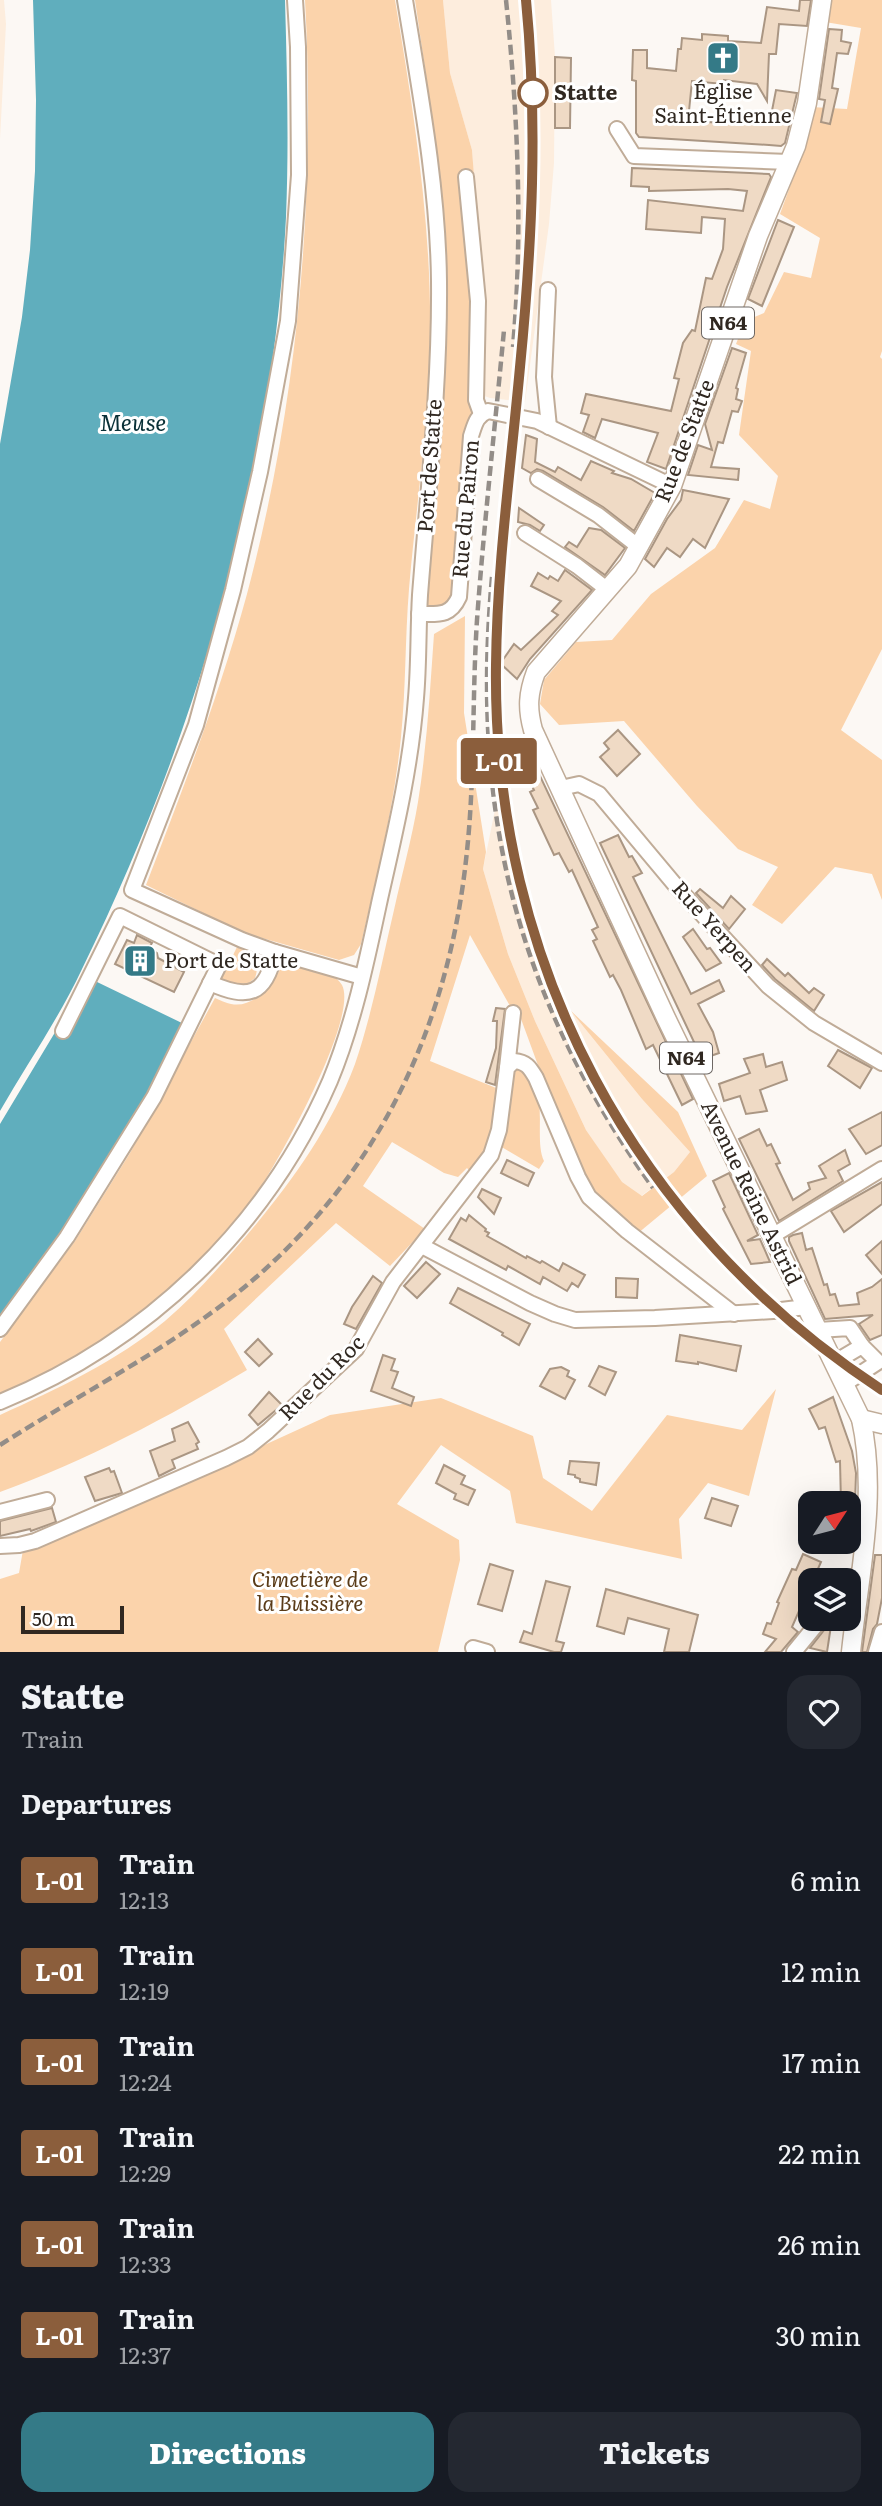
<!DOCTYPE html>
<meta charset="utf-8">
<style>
body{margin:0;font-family:Literata,serif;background:#242831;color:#f1f3f6;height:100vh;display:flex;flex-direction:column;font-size:26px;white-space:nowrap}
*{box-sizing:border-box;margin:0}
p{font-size:23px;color:#9ea1a6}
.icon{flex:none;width:38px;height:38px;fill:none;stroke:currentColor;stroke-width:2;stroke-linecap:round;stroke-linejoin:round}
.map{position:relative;height:1652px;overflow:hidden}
.details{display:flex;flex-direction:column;background:#171b24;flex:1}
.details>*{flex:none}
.badge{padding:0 14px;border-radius:5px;font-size:24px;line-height:46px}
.needle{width:46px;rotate:54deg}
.buttons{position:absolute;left:798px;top:1491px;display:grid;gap:14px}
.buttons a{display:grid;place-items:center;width:63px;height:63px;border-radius:14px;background:#171b24;box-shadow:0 7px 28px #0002;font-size:35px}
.scale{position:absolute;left:21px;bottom:18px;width:103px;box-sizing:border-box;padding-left:7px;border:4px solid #302821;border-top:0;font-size:19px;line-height:24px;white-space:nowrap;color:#302821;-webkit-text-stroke:5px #fff;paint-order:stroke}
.map>.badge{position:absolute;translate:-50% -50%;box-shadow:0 0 0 4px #fff}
h2{padding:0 21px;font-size:26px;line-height:63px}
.round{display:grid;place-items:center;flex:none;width:74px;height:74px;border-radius:21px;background:#242831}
.overview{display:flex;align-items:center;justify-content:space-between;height:119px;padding:0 21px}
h1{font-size:33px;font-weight:800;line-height:52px}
.action{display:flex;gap:14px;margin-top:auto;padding:14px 21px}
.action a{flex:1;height:80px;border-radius:21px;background:#347a87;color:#fff;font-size:28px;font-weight:800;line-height:80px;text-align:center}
.action a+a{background:#242831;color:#f1f3f6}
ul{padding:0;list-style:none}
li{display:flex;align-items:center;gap:21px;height:91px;padding:0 21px}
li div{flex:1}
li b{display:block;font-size:26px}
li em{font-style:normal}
li .badge{min-width:77px;font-weight:700;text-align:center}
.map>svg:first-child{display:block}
</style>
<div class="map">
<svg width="882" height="1652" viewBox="0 0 882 1652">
<rect width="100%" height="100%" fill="#fcf8f4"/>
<g fill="#fdeddd">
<polygon points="0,0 4,0 6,24 0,139"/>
<polygon points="443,0 551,0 555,57 554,163 549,224 525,402 490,398 482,395 481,287 472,150 450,73"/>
<polygon points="507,750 516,840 539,927 570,1010 642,1099 690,1152 674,1172 641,1196 621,1182 586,1130 535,1021 508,954 483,869"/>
</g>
<g fill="#fbd3ab">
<path d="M305 0H395C414 113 432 226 430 341 429 424 416 506 409 589 405 638 406 688 401 737 394 807 377 875 361 944L354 955 339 960 244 933 146 885C183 789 220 693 247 594 298 402 316 198 305 0Z"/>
<polygon points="415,0 443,0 450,73 472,150 474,176 466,177 476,399 454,608 419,614 437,380 428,160 436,145"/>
<polygon points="828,0 882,0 882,351 880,357 882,359 882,649 841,730 882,760 882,900 872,874 835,867 782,924 752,905 778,867 738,849 697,806 624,721 559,725 540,704 544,680 576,642 612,640 651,594 715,548 744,500 770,509 778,476 739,435 751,351 736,344 745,321 764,313 784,272 811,278 820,238 780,214 800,159 811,107 847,109 861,28 825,22"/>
<path d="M465 616 464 713 486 852 483 869 508 954 535 1021 586 1130 622 1182 642 1196 674 1172 690 1152 642 1099 570 1010 678 1112 707 1176 637 1234 596 1194 587 1180 546 1087 517 1008 510 1009V1006L470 935 430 1061 501 1090 495 1144 473 1175 467 1168 458 1177 444 1173 392 1142 363 1186 425 1229 390 1266 336 1223 224 1329 247 1370C168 1417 86 1461 0 1492V1415C57 1389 117 1361 165 1321 191 1299 213 1274 235 1249 283 1194 329 1133 355 1064 372 1014 382 961 394 910 402 874 412 838 418 802 427 746 430 690 434 634Z"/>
<path d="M237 947C252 953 261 961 255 978L241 989 220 982Z"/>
<path d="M285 961C302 966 332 968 342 985 359 1018 278 1162 257 1193 236 1224 211 1252 184 1278 130 1327 67 1366 0 1393V1342L75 1241 130 1153 215 998C220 1000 226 1003 231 1004 256 1009 275 980 285 961Z"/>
<path d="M516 1069C554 1079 532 1137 544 1161L539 1169 500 1146 512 1073Z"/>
<polygon points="776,1389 749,1496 708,1483 679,1519 682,1559 516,1523 510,1491 441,1445 397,1504 459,1540 460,1560 438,1652 0,1652 0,1579 19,1573 23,1550 164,1491 330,1415 441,1398 533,1436 543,1478 592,1511 667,1415 742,1430"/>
</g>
<g fill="#60aebd">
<path d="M33 0H285C287 72 289 144 286 217 273 476 196 737 82 969 59 1018 27 1064 0 1111V444L22 317 30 250 35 171 36 100Z"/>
<polygon points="95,981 184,1024 138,1110 61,1237 0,1319 0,1124 57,1029 67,1033"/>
</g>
<g fill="#efdac5" stroke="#aa9683" stroke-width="2">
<polygon points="800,0 811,0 807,26 779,24 776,54 769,54 767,101 757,84 724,80 723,84 692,81 688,121 744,124 745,118 770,121 776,90 797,93 785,143 781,146 769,145 639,137 636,133 636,81 632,80 633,50 647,50 647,68 676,71 678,49 681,49 682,38 702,40 702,34 728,36 728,41 761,43 767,7 799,11"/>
<polygon points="829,29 842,30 841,41 851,43 848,54 837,53 832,88 838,89 830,124 821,122 825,100 819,99"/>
<polygon points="555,57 571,58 570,128 555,128"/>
<polygon points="632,168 750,173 769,174 771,177 727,287 666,469 647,462 658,433 602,419 595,438 583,432 589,415 581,413 586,394 671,411 679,379 674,378 683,343 692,330 695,331 706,278 712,279 723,249 725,219 702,217 701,233 646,229 648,200 743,211 747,191 728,189 649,191 649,187 631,186"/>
<polygon points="778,220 794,227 762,306 748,299"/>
<polygon points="732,348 746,353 736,388 738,389 736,399 742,401 738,412 732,411 723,443 718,442 711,467 739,469 738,480 688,475 698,445 712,450 705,424"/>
<polygon points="526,435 537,439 535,462 555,472 558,467 581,480 591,461 614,471 612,473 631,479 655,493 634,531 603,507 543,471 537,469 531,473 522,468"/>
<polygon points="683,490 729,499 705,548 693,539 680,557 667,548 654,567 645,559 667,519 681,500"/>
<polygon points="519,508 544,525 540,531 530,525 518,522"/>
<polygon points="589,528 601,530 625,548 605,575 565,547 569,542 577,547"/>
<polygon points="565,570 592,590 530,659 517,679 502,665 502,661 514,644 521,650 558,615 552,611 561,601 531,586 538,573 548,579 550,576 558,581"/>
<polygon points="618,730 640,754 617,776 600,757 609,749 604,743"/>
<polygon points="522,738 693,1099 682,1105 653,1045 646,1049 621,990 613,975 610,977 593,941 597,939 592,930 598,927 572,870 569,872 559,853 554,855 533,810 538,808 530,792 534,790 526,774 524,774"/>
<polygon points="618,835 629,857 632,856 642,873 633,877 691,994 719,980 724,991 698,1004 713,1032 719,1053 702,1059 600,843"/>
<polygon points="700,889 723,908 731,896 745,909 729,929 696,893"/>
<polygon points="693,929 707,949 710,948 721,963 706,971 683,937"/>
<polygon points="137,935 152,943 149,948 157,953 158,958 184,972 174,992 115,964 127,940 134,943"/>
<polygon points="767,959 785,976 788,973 809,993 814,988 824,995 814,1011 775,979 762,965"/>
<polygon points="496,1008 505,1009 495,1085 486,1082 496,1048 497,1021 493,1021"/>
<polygon points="838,1050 872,1068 860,1088 828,1066"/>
<polygon points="763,1054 766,1067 782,1062 787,1080 760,1090 767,1111 746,1114 740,1096 724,1101 719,1084 750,1073 744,1059"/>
<polygon points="882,1112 882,1145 866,1154 849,1129"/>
<polygon points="759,1129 767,1146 771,1144 780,1163 776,1164 793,1200 810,1189 808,1183 826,1178 819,1166 845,1150 850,1164 838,1171 843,1181 779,1221 739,1139"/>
<polygon points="507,1160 534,1173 528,1186 501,1173"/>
<polygon points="729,1173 758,1235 747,1241 760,1239 770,1262 751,1264 723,1209 725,1207 713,1181"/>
<polygon points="882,1182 882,1204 844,1232 831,1211"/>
<polygon points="482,1189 501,1198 494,1214 478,1197"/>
<polygon points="469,1215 486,1229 485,1231 489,1233 487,1236 526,1258 527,1256 540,1263 542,1261 559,1271 563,1263 585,1275 578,1287 572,1283 567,1291 543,1277 540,1284 508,1266 506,1270 449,1239 461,1218 466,1221"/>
<polygon points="802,1233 806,1250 812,1248 824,1285 827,1284 830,1295 835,1294 839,1306 859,1304 857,1293 872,1287 882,1279 882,1335 870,1340 859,1324 873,1315 825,1319 789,1241 789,1237 793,1235"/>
<polygon points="882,1241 882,1274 866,1255"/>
<polygon points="426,1262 440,1274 417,1298 404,1286"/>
<polygon points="373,1276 382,1283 356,1329 344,1324 352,1307"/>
<polygon points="616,1278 638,1279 637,1298 616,1297"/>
<polygon points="458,1288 530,1324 519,1345 502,1335 503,1333 450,1303"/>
<polygon points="680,1335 741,1346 736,1371 698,1362 698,1364 676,1361"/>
<polygon points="258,1339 272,1354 259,1366 245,1352"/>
<polygon points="383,1355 395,1359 391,1370 398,1372 392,1388 414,1397 411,1406 371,1391"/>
<polygon points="599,1366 616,1372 605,1395 589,1386"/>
<polygon points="561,1367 569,1371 567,1376 575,1380 565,1399 540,1386 550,1369"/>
<polygon points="269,1392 282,1405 258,1425 249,1415"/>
<polygon points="833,1397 852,1451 856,1473 855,1503 841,1503 840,1461 836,1462 825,1427 819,1429 809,1409"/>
<polygon points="188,1422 199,1442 196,1444 198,1449 172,1460 175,1468 159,1476 150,1451 175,1441 172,1429"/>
<polygon points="570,1461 599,1463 596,1485 580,1482 580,1479 575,1477 575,1475 568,1474"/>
<polygon points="444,1465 465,1476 461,1484 475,1490 468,1505 454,1499 456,1494 436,1483"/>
<polygon points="109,1468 111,1472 114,1471 122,1493 95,1501 85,1477"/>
<polygon points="712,1498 738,1506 731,1526 705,1518"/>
<polygon points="52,1508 56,1522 31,1531 30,1529 0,1536 0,1521"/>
<polygon points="803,1554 821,1562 813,1580 810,1580 810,1586 792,1627 798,1632 781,1652 765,1652 776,1639 763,1634 767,1623 771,1624 779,1603 777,1602 792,1569 796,1570"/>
<polygon points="875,1555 882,1555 882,1598 877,1624 873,1629 867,1652 862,1652"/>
<polygon points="490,1564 513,1571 502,1611 478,1604"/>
<polygon points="546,1581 570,1587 556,1641 564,1643 561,1652 554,1652 520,1642 524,1631 532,1634"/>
<polygon points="606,1589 698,1615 689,1652 664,1652 669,1629 628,1618 624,1634 597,1626"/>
<polygon points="830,1619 832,1619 827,1652 810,1648 828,1625"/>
</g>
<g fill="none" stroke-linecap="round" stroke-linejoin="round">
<defs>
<g id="minor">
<polyline points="295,0 298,47 299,175 288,321 260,472 233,590 196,725 132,890 242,940 275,952 362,977"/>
<polyline points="617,129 634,156 789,162"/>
<polyline points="466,177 478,301 476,400 481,414"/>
<polyline points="548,290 544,377 549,427"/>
<polyline points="538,479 598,515 639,547"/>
<polyline points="525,533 577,566 608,590"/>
<path d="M419 614C438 614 450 617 459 597L471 436C475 424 476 416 488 411L537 421 672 486"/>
<polyline points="561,788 579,784 599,794 676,886 768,986 814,1023 882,1063"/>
<path d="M210 983C248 1000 266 996 275 952"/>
<polyline points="507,1068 513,1013"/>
<polyline points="772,1236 882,1169"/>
<polyline points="422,1246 530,1303 555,1314 575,1320 655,1318 773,1311 806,1307"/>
<polyline points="0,1329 67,1237 154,1097 219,965 120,916 63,1031"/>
<polyline points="818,1330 850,1328 862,1346"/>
<polyline points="835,1362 862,1346 878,1362 846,1383"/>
<path d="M0 1402C147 1342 267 1227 330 1081 354 1023 367 960 380 899 395 833 411 766 416 698 419 664 418 629 420 595 428 491 440 386 439 281 438 187 420 92 405 0"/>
<polyline points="0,1512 47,1500"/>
<path d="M0 1546 19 1545 35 1541 226 1458 248 1447 268 1431 356 1349 393 1282 491 1155 499 1130 507 1068 514 1061C527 1062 530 1068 536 1078L578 1177 589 1197 627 1231 734 1314"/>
<polyline points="849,1584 860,1571"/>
<polyline points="473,1648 487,1652"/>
<polyline points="794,1652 821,1619"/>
<polyline points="876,1652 882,1632"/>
</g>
<g id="major">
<path d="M822 0 807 103 796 146 758 236 672 486 628 566 536 672C528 693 527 708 533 730L666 1018 861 1419C878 1495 859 1576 851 1652"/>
<polyline points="861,1419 882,1424"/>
</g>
</defs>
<use href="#minor" stroke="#c0ac98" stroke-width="18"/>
<use href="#major" stroke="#c0ac98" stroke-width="21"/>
<use href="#minor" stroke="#fff" stroke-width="14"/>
<use href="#major" stroke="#fff" stroke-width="18"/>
<g stroke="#938d88" stroke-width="4.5" stroke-dasharray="10 5" stroke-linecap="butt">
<path d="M506 0C518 116 523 231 513 347"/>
<path d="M526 303C534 201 536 101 526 0"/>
<path d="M492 577C471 813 515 994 653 1188"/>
<polyline points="500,592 523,334"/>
<polyline points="510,839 533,931"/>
<path d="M0 1445C92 1386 194 1337 274 1261 391 1151 451 1010 467 851 475 775 472 697 477 620 484 523 495 427 504 330"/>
</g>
</g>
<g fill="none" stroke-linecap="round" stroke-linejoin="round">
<defs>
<path id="line" d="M526 0C538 123 532 244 520 367 511 466 497 566 496 665 492 962 634 1228 882 1390"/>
</defs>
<use href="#line" stroke="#fff" stroke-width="16"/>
<use href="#line" stroke="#8b5e3c" stroke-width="10"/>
</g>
<defs>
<symbol id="church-square" viewBox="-11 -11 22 22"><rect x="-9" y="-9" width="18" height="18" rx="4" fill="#347a87" stroke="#fff"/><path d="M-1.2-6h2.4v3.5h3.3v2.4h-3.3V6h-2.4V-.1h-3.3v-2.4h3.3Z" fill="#fff"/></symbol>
<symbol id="building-square" viewBox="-11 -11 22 22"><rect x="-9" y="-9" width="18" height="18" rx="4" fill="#347a87" stroke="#fff"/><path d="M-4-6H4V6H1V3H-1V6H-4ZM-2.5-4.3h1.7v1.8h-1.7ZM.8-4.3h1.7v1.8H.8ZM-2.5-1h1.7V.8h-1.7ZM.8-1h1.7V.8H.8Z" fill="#fff"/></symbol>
</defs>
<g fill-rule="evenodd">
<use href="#church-square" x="704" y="39" width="38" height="38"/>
<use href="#building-square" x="121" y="942" width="38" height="38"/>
</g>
<circle fill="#fff" stroke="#8b5e3c" stroke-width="3.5" cx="533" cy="93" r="14"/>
<g text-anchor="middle" stroke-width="6" stroke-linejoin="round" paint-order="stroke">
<g fill="#fff" stroke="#6e6864" stroke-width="2">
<rect x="702" y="307.5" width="52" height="31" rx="5"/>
<rect x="660" y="1042.5" width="52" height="31" rx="5"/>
</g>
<g font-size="19" font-weight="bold" fill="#302821">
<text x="728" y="330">N64</text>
<text x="686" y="1065">N64</text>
</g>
<g font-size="21" fill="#302821" stroke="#fff">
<text x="723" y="99">Église<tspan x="723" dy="24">Saint-Étienne</tspan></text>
<text x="164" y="968" text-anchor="start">Port de Statte</text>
</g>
<g font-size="21" font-weight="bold" fill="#302821" stroke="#fff" text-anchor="start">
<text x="554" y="100">Statte</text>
</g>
<g font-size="21" fill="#302821" stroke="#fff">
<text transform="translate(685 441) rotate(-69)" y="7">Rue de Statte</text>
<text transform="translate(430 466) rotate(-86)" y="7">Port de Statte</text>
<text transform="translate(466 509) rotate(-85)" y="7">Rue du Pairon</text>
<text transform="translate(714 927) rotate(48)" y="7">Rue Yerpen</text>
<text transform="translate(751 1193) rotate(64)" y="7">Avenue Reine Astrid</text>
<text transform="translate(322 1378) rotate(-45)" y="7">Rue du Roc</text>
</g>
<g font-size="21" font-style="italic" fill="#5a3b18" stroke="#fff">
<text x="310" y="1587">Cimetière de<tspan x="310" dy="24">la Buissière</tspan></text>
</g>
<g font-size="23" font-style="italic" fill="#093037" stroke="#fff">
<text x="133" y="431">Meuse</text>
</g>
</g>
</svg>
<div class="buttons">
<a><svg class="needle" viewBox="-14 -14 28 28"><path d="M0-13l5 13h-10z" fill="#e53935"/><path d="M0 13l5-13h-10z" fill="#9ea1a6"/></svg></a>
<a><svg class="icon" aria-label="layers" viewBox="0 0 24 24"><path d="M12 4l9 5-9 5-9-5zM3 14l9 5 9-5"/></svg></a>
</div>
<div class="scale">50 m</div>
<b class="badge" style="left:499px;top:761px;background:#8b5e3c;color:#fff">L-01</b>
</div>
<section class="details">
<div class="overview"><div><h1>Statte</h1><p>Train</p></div><a class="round"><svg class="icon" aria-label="heart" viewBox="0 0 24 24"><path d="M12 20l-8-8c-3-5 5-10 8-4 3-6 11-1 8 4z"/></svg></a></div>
<h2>Departures</h2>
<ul>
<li><span class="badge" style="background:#8b5e3c;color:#fff">L-01</span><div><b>Train</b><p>12:13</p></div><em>6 min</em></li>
<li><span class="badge" style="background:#8b5e3c;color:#fff">L-01</span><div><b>Train</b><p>12:19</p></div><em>12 min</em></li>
<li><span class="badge" style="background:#8b5e3c;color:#fff">L-01</span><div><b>Train</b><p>12:24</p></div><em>17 min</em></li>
<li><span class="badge" style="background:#8b5e3c;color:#fff">L-01</span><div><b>Train</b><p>12:29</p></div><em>22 min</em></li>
<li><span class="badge" style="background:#8b5e3c;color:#fff">L-01</span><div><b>Train</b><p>12:33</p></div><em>26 min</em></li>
<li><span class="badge" style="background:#8b5e3c;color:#fff">L-01</span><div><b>Train</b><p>12:37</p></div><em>30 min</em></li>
</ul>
<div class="action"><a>Directions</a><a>Tickets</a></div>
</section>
